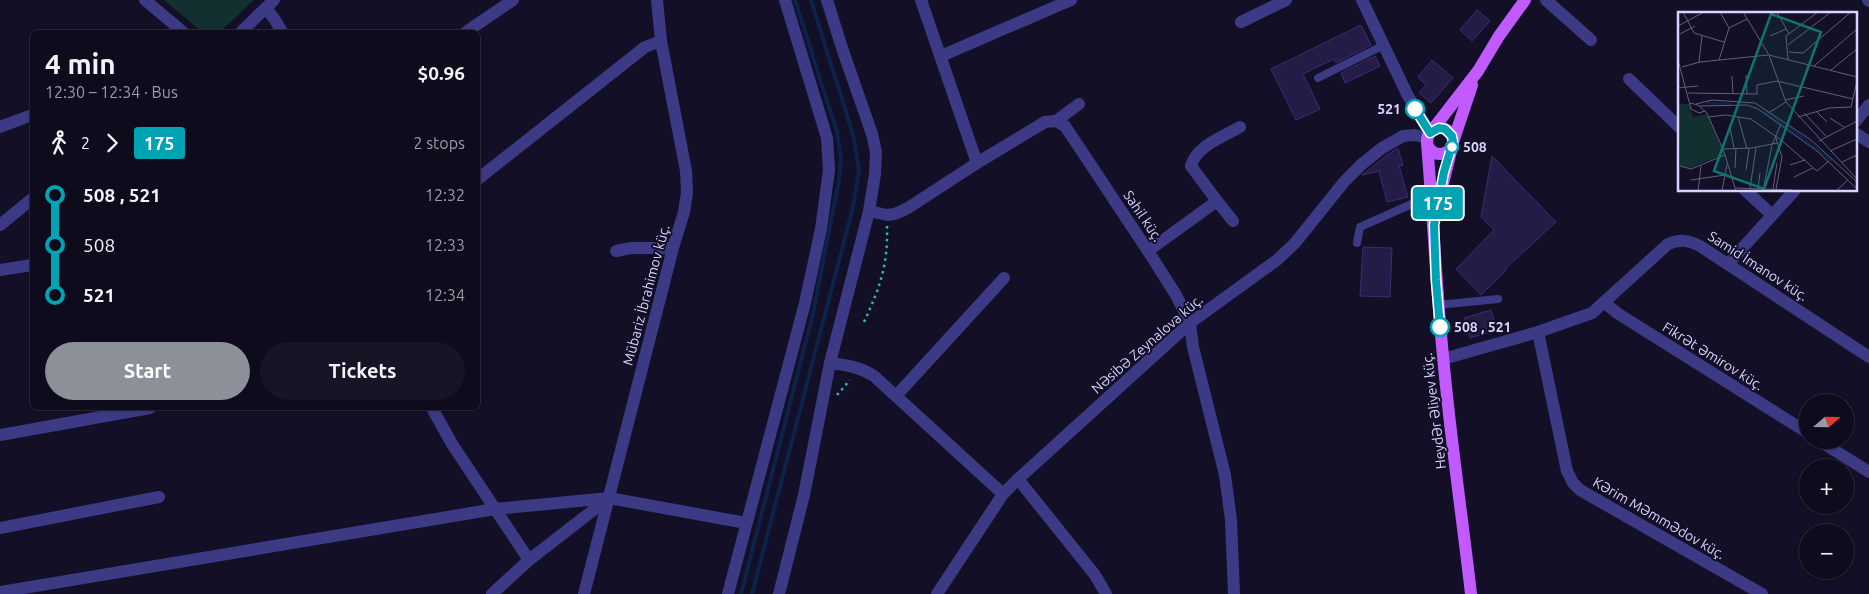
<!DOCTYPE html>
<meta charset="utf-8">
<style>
body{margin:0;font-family:Ubuntu,sans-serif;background:#171425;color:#f1f3f6;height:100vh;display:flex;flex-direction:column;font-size:19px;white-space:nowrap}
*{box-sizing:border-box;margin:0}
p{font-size:16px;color:#9b9ba3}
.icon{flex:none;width:28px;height:28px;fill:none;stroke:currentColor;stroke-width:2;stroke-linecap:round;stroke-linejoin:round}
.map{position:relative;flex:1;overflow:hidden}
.drawer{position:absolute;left:30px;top:30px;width:450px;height:380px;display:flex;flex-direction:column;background:#0e0b1c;border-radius:8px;box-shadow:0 1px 4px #0004,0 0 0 1px #2e2b3b}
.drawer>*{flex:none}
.badge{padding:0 10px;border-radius:4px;font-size:18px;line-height:32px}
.needle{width:32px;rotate:70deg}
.fabs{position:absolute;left:1799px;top:394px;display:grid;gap:10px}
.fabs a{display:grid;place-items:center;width:55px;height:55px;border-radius:50%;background:#0e0b1c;box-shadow:0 1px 4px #0004,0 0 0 1px #2e2b3b;font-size:25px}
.map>.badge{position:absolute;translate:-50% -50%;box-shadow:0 0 0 2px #fff}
.legs{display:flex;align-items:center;gap:8px;height:55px;padding:0 15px;font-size:16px}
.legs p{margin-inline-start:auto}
.head{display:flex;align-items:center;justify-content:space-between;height:85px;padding:0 15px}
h1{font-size:28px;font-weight:700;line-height:38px}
.button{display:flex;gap:10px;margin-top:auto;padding:10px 15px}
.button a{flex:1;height:58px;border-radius:30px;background:#8c9099;color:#fff;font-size:20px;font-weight:700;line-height:58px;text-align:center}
.button a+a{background:#171425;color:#f1f3f6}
ul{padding:0 15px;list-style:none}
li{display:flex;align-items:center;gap:18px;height:50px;font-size:19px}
li i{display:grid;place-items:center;width:8px;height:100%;margin:0 6px;background:currentColor}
li i::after{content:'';width:12px;height:12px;margin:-6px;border:4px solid;border-radius:50%;background:#0e0b1c}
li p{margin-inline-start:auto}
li:first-child i{background:linear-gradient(#0000 50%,currentColor 0)}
li:last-child i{background:linear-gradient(currentColor 50%,#0000 0)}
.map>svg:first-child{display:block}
</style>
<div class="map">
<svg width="1869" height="594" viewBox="0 0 1869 594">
<rect width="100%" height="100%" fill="#130f26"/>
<polygon fill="#12302f" points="164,0 254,0 220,32 202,32"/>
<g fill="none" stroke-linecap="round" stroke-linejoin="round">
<g stroke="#0c2248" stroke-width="4">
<polyline points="741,594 813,314 839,180 841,158 837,132 795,0"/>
<polyline points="752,594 852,211 859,172 854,138 811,0"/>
</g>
</g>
<g fill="#241b47" stroke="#3b2d73">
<polygon points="1477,10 1490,21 1472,41 1460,30"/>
<polygon points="1361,25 1371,45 1336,63 1334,59 1303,74 1320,109 1296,120 1271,69"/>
<polygon points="1375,56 1380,66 1345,83 1341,73"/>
<polygon points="1432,60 1453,78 1431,103 1419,93 1426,85 1418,77"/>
<polygon points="1398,148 1403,165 1399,166 1408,197 1387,202 1379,171 1362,175 1387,155"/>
<polygon points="1492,156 1556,222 1505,269 1506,270 1481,295 1456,269 1494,230 1481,217"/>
<polygon points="1363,247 1392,248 1390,297 1360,296"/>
<polygon points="1491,310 1497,330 1470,338 1464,318"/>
</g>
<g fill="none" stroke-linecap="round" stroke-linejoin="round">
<g stroke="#2fb8b0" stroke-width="2.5" stroke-dasharray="2.5 4" stroke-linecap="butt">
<path d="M864 322C880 287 888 266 887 226"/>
<polyline points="837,395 850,380"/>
</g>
<g stroke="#3d3a85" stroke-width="8">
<polyline points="1318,78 1384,45"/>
<polyline points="1357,243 1360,227 1432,195"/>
<polyline points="1438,305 1498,299"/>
</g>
<g stroke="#3d3a85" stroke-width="12">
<polyline points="145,0 183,32"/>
<polyline points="921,0 977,163 1045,122 1056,121 1065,126 1148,251 1176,295 1190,323 1193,347 1225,475 1231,520 1234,594"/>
<polyline points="1546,0 1591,40"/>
<polyline points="1868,0 1869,1"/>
<polyline points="266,8 275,20 282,32"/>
<polyline points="1241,22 1286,0"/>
<polyline points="466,32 513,0"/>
<polyline points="941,56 1071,0"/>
<polyline points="1629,79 1679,127"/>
<polyline points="1056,121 1079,104"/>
<polyline points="1855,122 1869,105"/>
<polyline points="0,127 32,115"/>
<polyline points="1855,133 1869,142"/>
<polyline points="478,179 645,47 661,41"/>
<polyline points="1745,190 1772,215"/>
<polyline points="1217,201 1233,221"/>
<polyline points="869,211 887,215 895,214 908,208 977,163"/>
<polyline points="616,251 631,248 673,248"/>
<path d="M1148 251 1217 201 1191 166C1196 146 1224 136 1240 127"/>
<polyline points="1728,264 1795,190"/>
<polyline points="0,270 32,265"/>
<polyline points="1604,302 1617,313 1808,433"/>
<polyline points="1538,332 1567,471 1573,483 1580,490 1762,594"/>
<path d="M1443 359 1538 332 1592 313 1668 244C1680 239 1688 240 1700 246L1869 357"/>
<path d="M830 363C847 365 860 367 874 376L1003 494"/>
<polyline points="896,396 1004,278"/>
<polyline points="432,408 452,444 529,560"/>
<polyline points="0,435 150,408"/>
<polyline points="1818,440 1869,472"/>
<polyline points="1018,479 1095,575 1106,594"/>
<polyline points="0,528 159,497"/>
<polyline points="0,592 495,509 609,498 746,523"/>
<polyline points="492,594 529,560 609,498"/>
<polyline points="584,594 673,248 684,212 687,193 686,171 661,41 657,0"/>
<polyline points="728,594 805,303 821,229 829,170 827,138 785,0"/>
<polyline points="779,594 804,495 830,363 869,211 875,174 876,152 872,134 842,48 827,0"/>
<polyline points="937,594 1003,494 1018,479 1190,323 1277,260 1295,243 1344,182 1362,164 1382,148 1403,136 1415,135 1428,138"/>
</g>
<g stroke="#3d3a85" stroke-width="12">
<polyline points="1362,0 1408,96 1430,133"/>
<polyline points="241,32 274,0"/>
<polyline points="0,225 32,199"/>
</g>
<g stroke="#c25bff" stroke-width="12">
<circle cx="1440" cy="141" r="13"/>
<polyline points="1430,133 1478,71 1499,36 1525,0"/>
<polyline points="1453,142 1472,85"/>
<path d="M1427 143C1433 214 1436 285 1443 356 1450 435 1462 515 1471 594"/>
<polyline points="1437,208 1452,147"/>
</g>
</g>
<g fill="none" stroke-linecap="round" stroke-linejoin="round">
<defs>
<polyline id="line-1" points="1415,109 1430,133 1439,128 1445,129 1452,136 1453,142 1444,172 1434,225 1436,280 1440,327"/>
</defs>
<use href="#line-1" stroke="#fff" stroke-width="11"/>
<use href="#line-1" stroke="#00a3b4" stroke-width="8"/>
</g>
<g fill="#fff" stroke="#00a3b4" stroke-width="2.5">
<circle cx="1415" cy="109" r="9"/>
<circle cx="1452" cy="147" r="6"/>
<circle cx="1440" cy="327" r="9"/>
</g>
<g text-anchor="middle" stroke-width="4" stroke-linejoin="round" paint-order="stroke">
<g font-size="14" font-weight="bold" fill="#d9d4ff" stroke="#130f26" text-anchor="start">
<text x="1401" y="114" text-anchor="end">521</text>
<text x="1463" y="152">508</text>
<text x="1454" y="332">508 , 521</text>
</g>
<g font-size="14" fill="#d9d4ff" stroke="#130f26">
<text transform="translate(1143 216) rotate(56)" y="5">Sahil küç.</text>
<text transform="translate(1758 266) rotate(33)" y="5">Samid İmanov küç.</text>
<text transform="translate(646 295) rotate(-75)" y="5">Mübariz İbrahimov küç.</text>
<text transform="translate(1147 344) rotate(-41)" y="5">Nəsibə Zeynalova küç.</text>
<text transform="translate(1713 356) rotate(32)" y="5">Fikrət Əmirov küç.</text>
<text transform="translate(1434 411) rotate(-97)" y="5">Heydər Əliyev küç.</text>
<text transform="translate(1659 518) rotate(30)" y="5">Kərim Məmmədov küç.</text>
</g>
</g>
<g transform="translate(1678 12)">
<rect width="179" height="179" fill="#130f26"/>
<path d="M0 92H11L15 105 29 102 46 142 12 156 2 154Z" fill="#12302f"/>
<path fill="none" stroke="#0c2248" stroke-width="2.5" d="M28 91 54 92M86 99 125 127M110 114 154 149"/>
<path fill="none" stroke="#625e7d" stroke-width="1" d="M5 0 16 21 46 30M65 0 91 43M99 0 111 22M0 14 26 0M51 16 69 7M2 22 17 14M92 24 108 17M110 33 153 0M111 40 125 41 173 0M91 43 108 90 178 166M91 43 179 65M0 48 13 97 21 101 27 99M41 48 51 16 42 0M110 48 108 24 140 0M21 50 24 24M136 54 179 17M4 55 22 50 90 43M153 58 179 37M68 63 69 81M54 64 55 81M0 76 20 74M10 81 79 82V73L99 69 175 87M107 88 126 84M12 91 20 93 29 101 46 140 58 179M18 92 34 88 77 91 133 128 179 170M22 94 69 93 80 97 139 139 179 177M138 99 149 110M92 100 108 90M126 101 148 124M30 105 48 103 73 107 103 128 139 159 151 149M60 105 69 137M120 105 151 96 173 95 179 69M152 106 166 115M52 116 56 136M97 123 104 145 98 177M141 129 179 109M45 137 74 136 99 131M152 139 179 127M0 144V163M164 150 179 143M112 153 127 148M2 154 13 157 47 143M57 156 58 136M68 158 71 137M116 165 135 156M13 168 47 163M58 176 115 178M72 176 78 136M80 177 82 161M95 177 99 151M20 179 23 154M44 179 49 152M85 179 94 133 103 112M158 179 170 168"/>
<path fill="#0f766e" fill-opacity="0.15" stroke="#0f766e" stroke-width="2.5" d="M93 2 143 20 86 177 36 159Z"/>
<rect width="179" height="179" fill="none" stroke="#d9d4ff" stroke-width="2.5"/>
</g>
</svg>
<div class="fabs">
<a><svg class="needle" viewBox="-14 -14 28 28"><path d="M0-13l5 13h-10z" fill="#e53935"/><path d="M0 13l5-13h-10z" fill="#9b9ba3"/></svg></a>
<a>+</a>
<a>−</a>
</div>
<b class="badge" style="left:1438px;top:203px;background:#00a3b4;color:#fff">175</b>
<section class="drawer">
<div class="head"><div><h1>4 min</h1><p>12:30 – 12:34 · Bus</p></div><b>$0.96</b></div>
<div class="legs"><svg class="icon" aria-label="walk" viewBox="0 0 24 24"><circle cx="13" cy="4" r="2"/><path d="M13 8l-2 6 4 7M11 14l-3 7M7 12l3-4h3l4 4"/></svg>2<svg class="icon" aria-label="forward" viewBox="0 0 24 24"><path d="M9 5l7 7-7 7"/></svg><b class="badge" style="background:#00a3b4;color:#fff">175</b><p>2 stops</p></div>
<ul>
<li><i style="color:#00a3b4"></i><b>508 , 521</b><p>12:32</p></li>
<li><i style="color:#00a3b4"></i><span>508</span><p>12:33</p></li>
<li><i style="color:#00a3b4"></i><b>521</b><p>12:34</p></li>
</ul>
<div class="button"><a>Start</a><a>Tickets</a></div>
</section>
</div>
